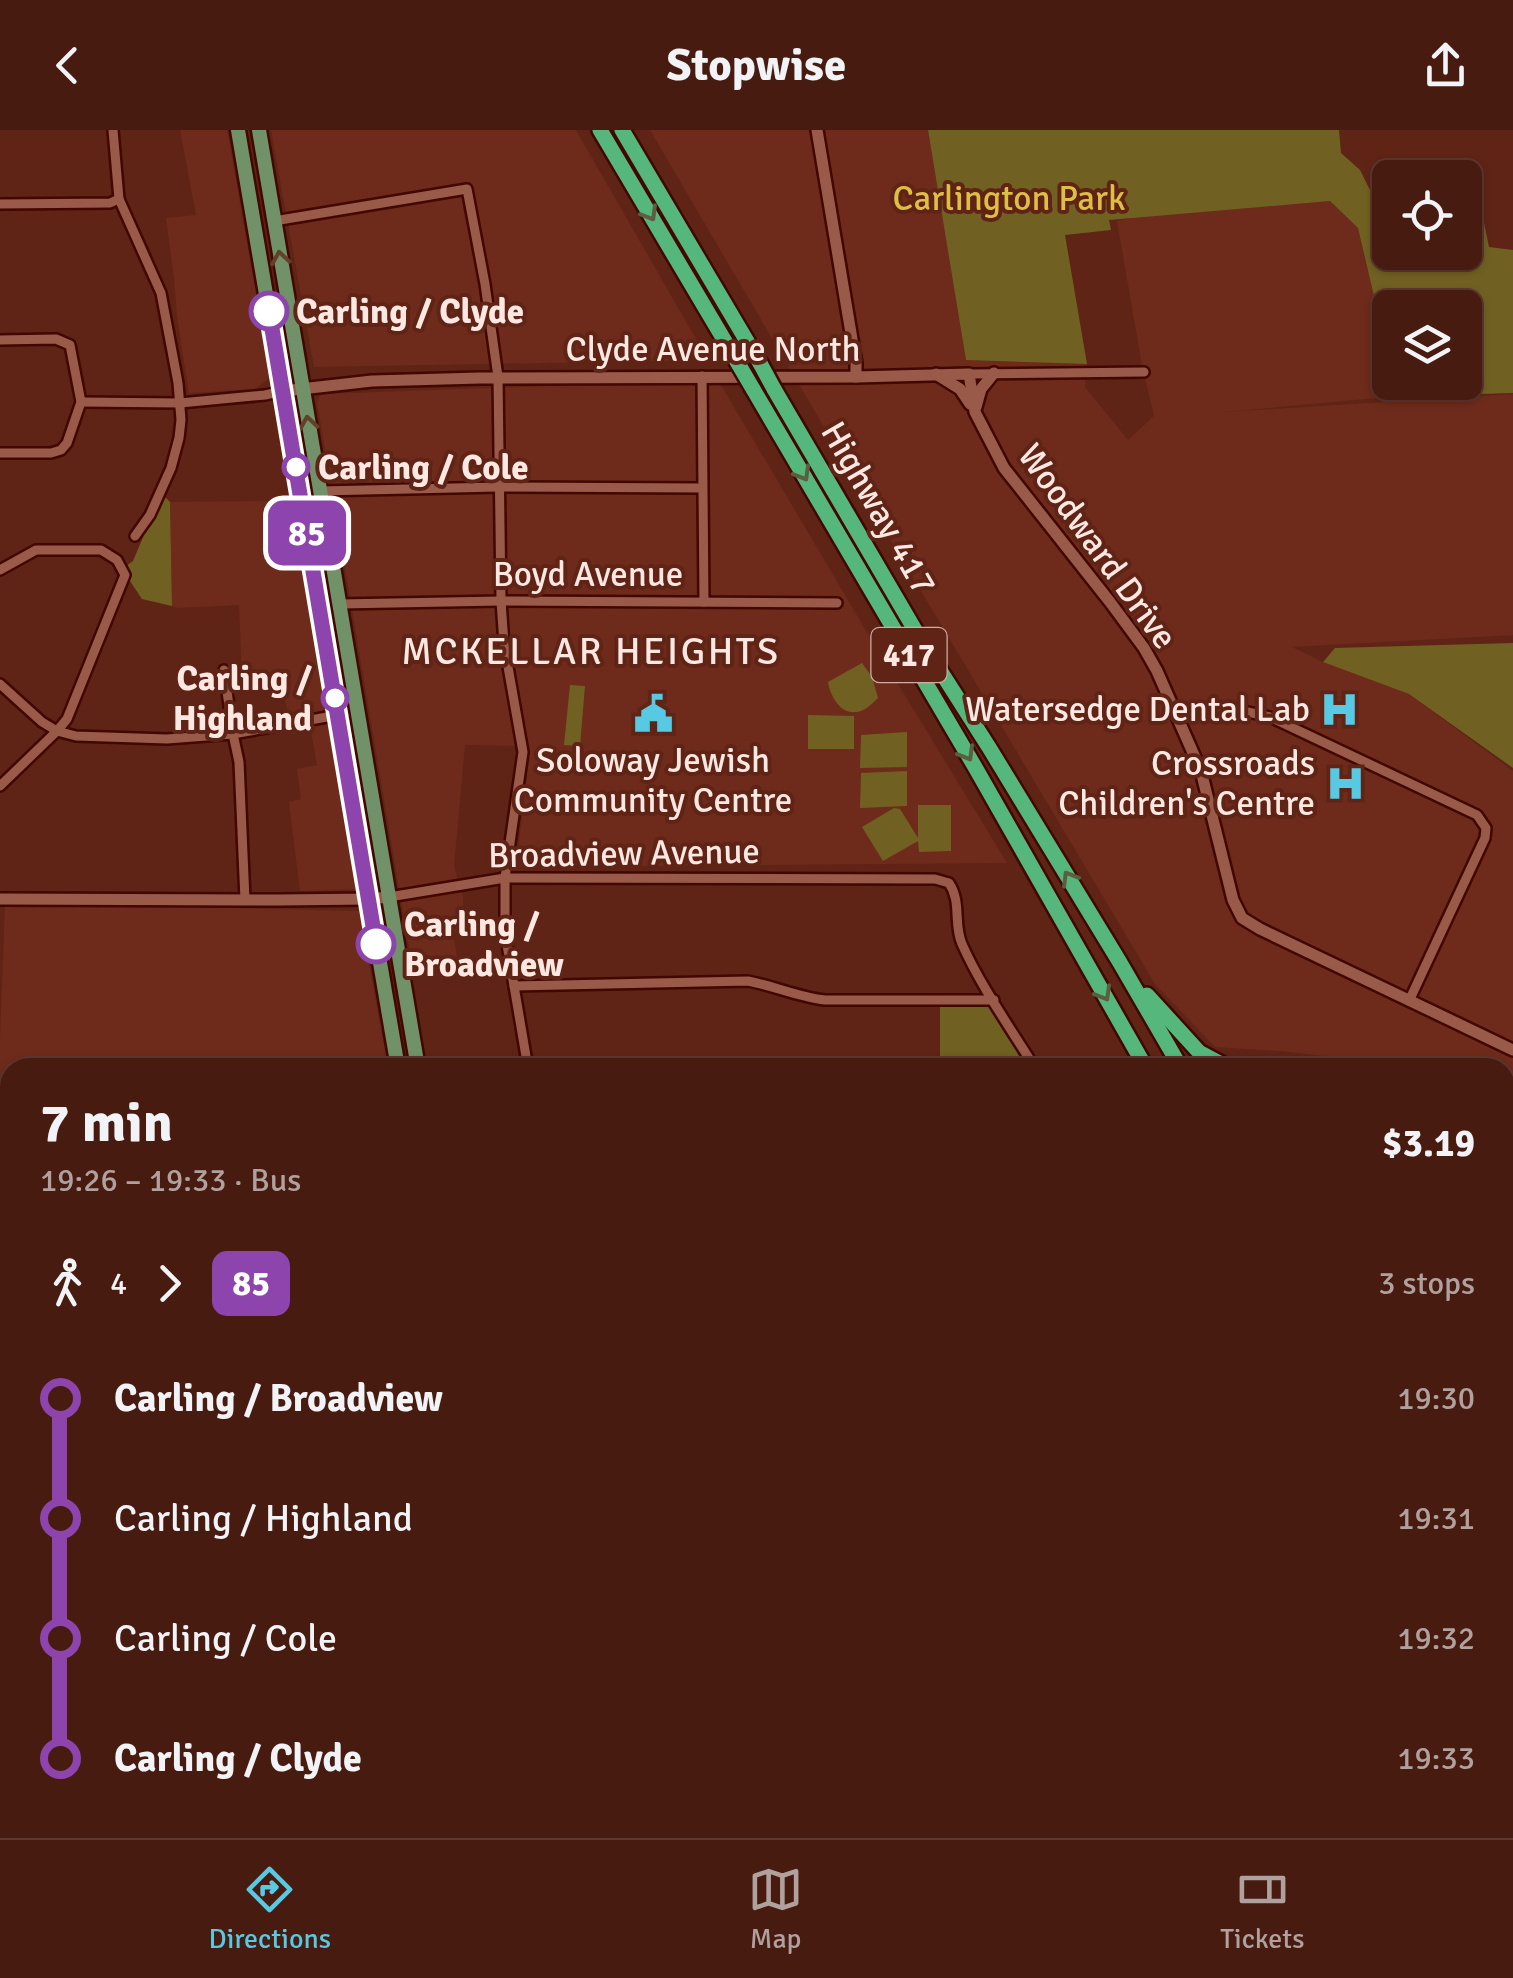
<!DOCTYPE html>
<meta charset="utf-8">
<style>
body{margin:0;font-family:Signika,sans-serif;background:#4e2419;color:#f1f3f6;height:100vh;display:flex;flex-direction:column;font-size:38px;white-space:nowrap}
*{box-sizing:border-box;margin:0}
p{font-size:32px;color:#b0a19f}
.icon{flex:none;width:55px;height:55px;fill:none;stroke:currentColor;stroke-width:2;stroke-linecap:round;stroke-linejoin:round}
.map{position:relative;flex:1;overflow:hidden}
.sheet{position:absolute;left:0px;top:928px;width:1515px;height:782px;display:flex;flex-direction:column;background:#471b10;border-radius:30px 30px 0 0;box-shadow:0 2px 8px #0004,0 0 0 2px #5f3930}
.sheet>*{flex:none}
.badge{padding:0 20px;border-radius:15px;font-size:35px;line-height:65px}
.tools{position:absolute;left:1372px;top:30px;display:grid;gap:20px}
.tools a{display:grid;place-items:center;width:110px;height:110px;border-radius:15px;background:#471b10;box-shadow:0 2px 8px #0004,0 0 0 2px #5f3930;font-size:50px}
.map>.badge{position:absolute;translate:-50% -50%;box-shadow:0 0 0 5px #fff}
.legs{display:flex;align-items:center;gap:15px;height:110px;padding:0 40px;font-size:32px}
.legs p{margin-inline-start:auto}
.headline{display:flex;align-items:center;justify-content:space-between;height:170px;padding:0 40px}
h1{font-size:55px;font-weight:700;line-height:75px}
ul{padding:0 40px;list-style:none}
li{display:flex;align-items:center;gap:35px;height:120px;font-size:38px}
li i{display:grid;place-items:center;width:15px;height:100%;margin:0 12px;background:currentColor}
li i::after{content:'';width:25px;height:25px;margin:-12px;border:8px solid;border-radius:50%;background:#471b10}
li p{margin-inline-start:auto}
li:first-child i{background:linear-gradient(#0000 50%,currentColor 0)}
li:last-child i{background:linear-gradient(currentColor 50%,#0000 0)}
header{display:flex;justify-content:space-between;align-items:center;height:130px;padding:0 40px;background:#471b10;font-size:45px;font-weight:700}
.dock{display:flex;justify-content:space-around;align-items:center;height:140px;border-top:2px solid #5f3930;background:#471b10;font-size:28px;color:#b0a19f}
.dock a{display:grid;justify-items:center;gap:5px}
.dock .on{color:#57c9e2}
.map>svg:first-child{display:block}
</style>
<header><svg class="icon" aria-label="back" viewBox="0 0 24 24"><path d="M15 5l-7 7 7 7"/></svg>Stopwise<svg class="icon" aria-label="share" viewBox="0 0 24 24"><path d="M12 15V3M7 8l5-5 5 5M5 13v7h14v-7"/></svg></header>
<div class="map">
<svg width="1513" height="1708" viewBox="0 0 1513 1708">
<rect width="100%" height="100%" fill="#5f2416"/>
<g fill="#6e2b1b">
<polygon points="180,0 227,0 271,247 255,259 189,263 177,186 174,148 166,88 196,85"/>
<polygon points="271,0 576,0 708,230 314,237"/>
<polygon points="650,0 928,0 966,230 1087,234 1085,257 1128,310 1154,286 1142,235 1117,91 1143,86 1330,71 1358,98 1377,179 1389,267 1224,282 1513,264 1513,505 1292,517 1323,532 1409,564 1513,641 1513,1119 1505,1118 1505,938 1375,937 1366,931 1280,921 1215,917 1155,854 858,355"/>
<polygon points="718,250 881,526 1007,733 516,737 529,629 527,616 465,615 454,736 463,767 464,801 453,803 460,846 414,847 317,272 321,264"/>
<polygon points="291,371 356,759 300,761 289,672 301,669 297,639 317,635 311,601 291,604 281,542 242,546 239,475 177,478 172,476 170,372"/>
<polygon points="5,776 193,777 359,781 388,937 10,938 10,1032 0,1032 0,908"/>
</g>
<g fill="#706122" fill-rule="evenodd">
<path d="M928 0H1339L1341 23 1360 40 1370 60 1390 59V122H1465V53H1476L1489 117 1513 120V263L1389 267 1377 179 1358 98 1330 71 1109 90 1111 100 1065 105 1087 234 966 230ZM1390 178H1465V252H1390Z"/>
<polygon points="166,368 170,372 172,476 142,469 122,439 133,431 144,405 141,398 157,370"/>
<polygon points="1513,513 1513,638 1409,564 1323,532 1335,518"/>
<path d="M862 533 872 547 878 568C872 574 864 582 855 582 840 584 830 565 828 552Z"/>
<polygon points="570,555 585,556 580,616 564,615"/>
<polygon points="808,585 854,586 854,619 808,619"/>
<polygon points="907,602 907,637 860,638 861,605"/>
<polygon points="907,641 907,676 860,678 861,643"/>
<polygon points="918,675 951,675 951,721 919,722 918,711 883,731 862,697 894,678 900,679 918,708"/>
<polygon points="940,876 988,877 993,880 1028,937 940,938"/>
<rect x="0" y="1138" width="10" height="113"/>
</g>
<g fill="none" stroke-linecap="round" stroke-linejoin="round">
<defs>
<g id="street">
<polyline points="113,0 119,69 161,163 178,253 181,290 179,308 171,338 150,385 135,406"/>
<polyline points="0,74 110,73 119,69"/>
<polyline points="274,91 467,59 485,154 498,247 501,471 504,514 523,622 505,748 505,803 528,938"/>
<polyline points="0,210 56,209 70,215 81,272 67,313 61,320 51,323 0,323"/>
<polyline points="969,244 1144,242"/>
<polyline points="702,246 704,472"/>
<polyline points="81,272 180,273 265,265 283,261"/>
<polyline points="320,361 498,357 702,358"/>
<polyline points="0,440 36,420 101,420 117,430 125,445 67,589 57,601 0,656"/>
<polyline points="339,474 501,471 837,473"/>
<polyline points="224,540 233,604 239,632 245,770"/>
<polyline points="0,554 42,592 57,601 76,606 167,609 233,604 338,585"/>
<polyline points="1174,584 1248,582 1270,587 1477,685 1486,698 1485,708 1409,871"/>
<path d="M389 767 505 748 935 749 949 753C962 772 953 794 962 814 980 855 1011 899 1035 938"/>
<path d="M514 856 748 851C774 856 799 867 825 870H994"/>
<polyline points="0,1085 10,1086"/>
<polyline points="1505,1268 1513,1269"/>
<polyline points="0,1391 10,1391"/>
<polyline points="1505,1405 1506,1411 1513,1422"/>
<polyline points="250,1700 278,1700"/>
<polyline points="413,1700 415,1704"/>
<polyline points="893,1700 893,1708"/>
<polyline points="1496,1700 1499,1708"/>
<polyline points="455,1704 530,1701"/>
<polyline points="1132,1708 1132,1700"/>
<polyline points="1238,1708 1238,1700"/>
</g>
<g id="secondary">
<polyline points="817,0 856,233 856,247"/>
<polyline points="936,244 960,259 970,274"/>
<polyline points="283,261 372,251 480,248 856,247 969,244 975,282 1004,338 1110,472 1144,518 1157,541 1201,641 1233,770 1242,788 1260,799 1513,920"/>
<polyline points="976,277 981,259 994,243"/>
<polyline points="0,769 279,770 369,769 389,767"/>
<polyline points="1032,1700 1033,1708"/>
<polyline points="7,1708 13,1700"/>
</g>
<g id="primary">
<polyline points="238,0 398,938"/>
<polyline points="259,0 418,938"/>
<polyline points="529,1700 531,1708"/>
<polyline points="550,1700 551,1708"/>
</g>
<g id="highway">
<polyline points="600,0 739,235"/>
<polyline points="622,0 761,235"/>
<polyline points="753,259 975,637 1146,938"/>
<polyline points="774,259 922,512 990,619 1119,831 1181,938"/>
<polyline points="1147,865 1199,922 1229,938"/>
<polyline points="1505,1132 1513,1135"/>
<polyline points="1505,1471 1513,1484"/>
<polyline points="1505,1527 1513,1541"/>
</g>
</defs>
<use href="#street" stroke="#410700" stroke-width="14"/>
<use href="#secondary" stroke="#410700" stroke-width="16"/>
<use href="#primary" stroke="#410700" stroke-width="19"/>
<use href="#highway" stroke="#410700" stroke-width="20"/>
<use href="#street" stroke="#9a5a49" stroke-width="9"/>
<use href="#secondary" stroke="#9a5a49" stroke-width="11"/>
<use href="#primary" stroke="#719268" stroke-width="14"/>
<use href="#highway" stroke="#56b77d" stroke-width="15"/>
<defs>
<g id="highway-bridge">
<polyline points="739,235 753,259"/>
<polyline points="761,235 774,259"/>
</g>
</defs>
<use href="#highway-bridge" stroke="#410700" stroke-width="20" stroke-linecap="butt"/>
<use href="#highway-bridge" stroke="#56b77d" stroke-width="15"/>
</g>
<defs><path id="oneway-chevron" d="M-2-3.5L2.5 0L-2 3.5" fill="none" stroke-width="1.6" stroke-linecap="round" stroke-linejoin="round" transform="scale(2.5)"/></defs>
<g stroke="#5b5f3f">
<use href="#oneway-chevron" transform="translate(650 84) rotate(59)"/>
<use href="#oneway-chevron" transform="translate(803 344) rotate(60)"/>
<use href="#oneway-chevron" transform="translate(967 624) rotate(60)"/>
<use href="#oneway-chevron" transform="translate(1069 748) rotate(-121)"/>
<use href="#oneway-chevron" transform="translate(1104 864) rotate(60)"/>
</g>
<g stroke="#64402a">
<use href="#oneway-chevron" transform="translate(280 128) rotate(-99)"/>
<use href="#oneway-chevron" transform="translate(308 293) rotate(-99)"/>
</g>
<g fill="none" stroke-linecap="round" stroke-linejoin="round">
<defs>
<polyline id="line-1" points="269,181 376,814"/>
</defs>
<use href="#line-1" stroke="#fff" stroke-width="22"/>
<use href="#line-1" stroke="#8e44ad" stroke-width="15"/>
</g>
<defs>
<symbol id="hospital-bare" viewBox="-9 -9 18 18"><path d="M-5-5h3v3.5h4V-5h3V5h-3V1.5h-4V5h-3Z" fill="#57c9e2" stroke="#5f2416" stroke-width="2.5" paint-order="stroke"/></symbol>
<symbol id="civic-bare" viewBox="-9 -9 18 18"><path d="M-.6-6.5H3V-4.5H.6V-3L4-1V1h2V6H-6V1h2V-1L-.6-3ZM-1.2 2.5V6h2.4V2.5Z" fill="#57c9e2" stroke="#5f2416" stroke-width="2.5" paint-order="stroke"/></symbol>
</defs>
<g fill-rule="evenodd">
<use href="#hospital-bare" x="1312" y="552" width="55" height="55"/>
<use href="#civic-bare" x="626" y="556" width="55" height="55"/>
<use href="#hospital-bare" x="1318" y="626" width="55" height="55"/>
</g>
<g fill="#fff" stroke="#8e44ad" stroke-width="5">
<circle cx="269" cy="181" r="18"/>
<circle cx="296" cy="337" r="12"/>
<circle cx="335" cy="568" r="12"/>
<circle cx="376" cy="814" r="18"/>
</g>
<g text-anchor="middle" stroke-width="8" stroke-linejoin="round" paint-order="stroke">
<rect fill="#5f2416" stroke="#cfada5" stroke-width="2.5" x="871.5" y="498" width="75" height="54" rx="8"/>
<g font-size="32" font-weight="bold" fill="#ffe8e2">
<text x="909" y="536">417</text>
</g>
<g font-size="35" fill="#ddbf45" stroke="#5f2416">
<text x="1009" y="80">Carlington Park</text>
</g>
<g font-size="35" font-weight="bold" fill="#ffe8e2" stroke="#5f2416" text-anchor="start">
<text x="296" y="193">Carling / Clyde</text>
<text x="318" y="349">Carling / Cole</text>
<text x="312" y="560" text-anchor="end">Carling /<tspan x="312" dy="40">Highland</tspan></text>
<text x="404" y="806">Carling /<tspan x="404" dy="40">Broadview</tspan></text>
</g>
<g font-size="35" fill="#ffe8e2" stroke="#5f2416">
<text x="713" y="231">Clyde Avenue North</text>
<text transform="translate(879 378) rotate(60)" y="12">Highway 417</text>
<text transform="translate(1098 416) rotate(54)" y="12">Woodward Drive</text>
<text x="588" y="456">Boyd Avenue</text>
<text transform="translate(624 723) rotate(-1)" y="12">Broadview Avenue</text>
</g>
<g font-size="35" fill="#ffe8e2" stroke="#5f2416" text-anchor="end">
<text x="1310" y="591">Watersedge Dental Lab</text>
<text x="653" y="642" text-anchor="middle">Soloway Jewish<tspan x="653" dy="40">Community Centre</tspan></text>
<text x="1315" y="645">Crossroads<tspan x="1315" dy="40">Children's Centre</tspan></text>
</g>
<g font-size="38" letter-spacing="2.5" fill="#ffe8e2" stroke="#5f2416">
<text x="591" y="534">MCKELLAR HEIGHTS</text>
</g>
</g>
</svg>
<div class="tools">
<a><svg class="icon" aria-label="locate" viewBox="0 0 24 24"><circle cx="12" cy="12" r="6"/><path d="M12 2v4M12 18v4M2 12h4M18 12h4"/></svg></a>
<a><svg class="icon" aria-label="layers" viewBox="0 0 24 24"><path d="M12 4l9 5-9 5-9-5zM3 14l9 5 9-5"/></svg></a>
</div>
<b class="badge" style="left:307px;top:403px;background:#8e44ad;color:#fff">85</b>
<section class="sheet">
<div class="headline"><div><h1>7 min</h1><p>19:26 – 19:33 · Bus</p></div><b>$3.19</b></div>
<div class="legs"><svg class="icon" aria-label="walk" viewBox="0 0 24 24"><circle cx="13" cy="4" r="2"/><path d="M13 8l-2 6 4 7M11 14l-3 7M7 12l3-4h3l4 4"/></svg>4<svg class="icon" aria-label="forward" viewBox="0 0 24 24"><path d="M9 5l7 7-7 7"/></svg><b class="badge" style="background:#8e44ad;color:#fff">85</b><p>3 stops</p></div>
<ul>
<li><i style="color:#8e44ad"></i><b>Carling / Broadview</b><p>19:30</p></li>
<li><i style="color:#8e44ad"></i><span>Carling / Highland</span><p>19:31</p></li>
<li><i style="color:#8e44ad"></i><span>Carling / Cole</span><p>19:32</p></li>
<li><i style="color:#8e44ad"></i><b>Carling / Clyde</b><p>19:33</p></li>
</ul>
</section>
</div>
<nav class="dock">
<a class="on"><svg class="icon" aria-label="directions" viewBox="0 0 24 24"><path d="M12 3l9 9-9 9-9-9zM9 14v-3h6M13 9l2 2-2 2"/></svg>Directions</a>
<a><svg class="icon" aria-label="map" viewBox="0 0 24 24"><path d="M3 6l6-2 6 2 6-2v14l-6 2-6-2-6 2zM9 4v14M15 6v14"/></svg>Map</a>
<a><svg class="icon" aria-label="tickets" viewBox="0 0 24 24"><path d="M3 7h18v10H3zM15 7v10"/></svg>Tickets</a>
</nav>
